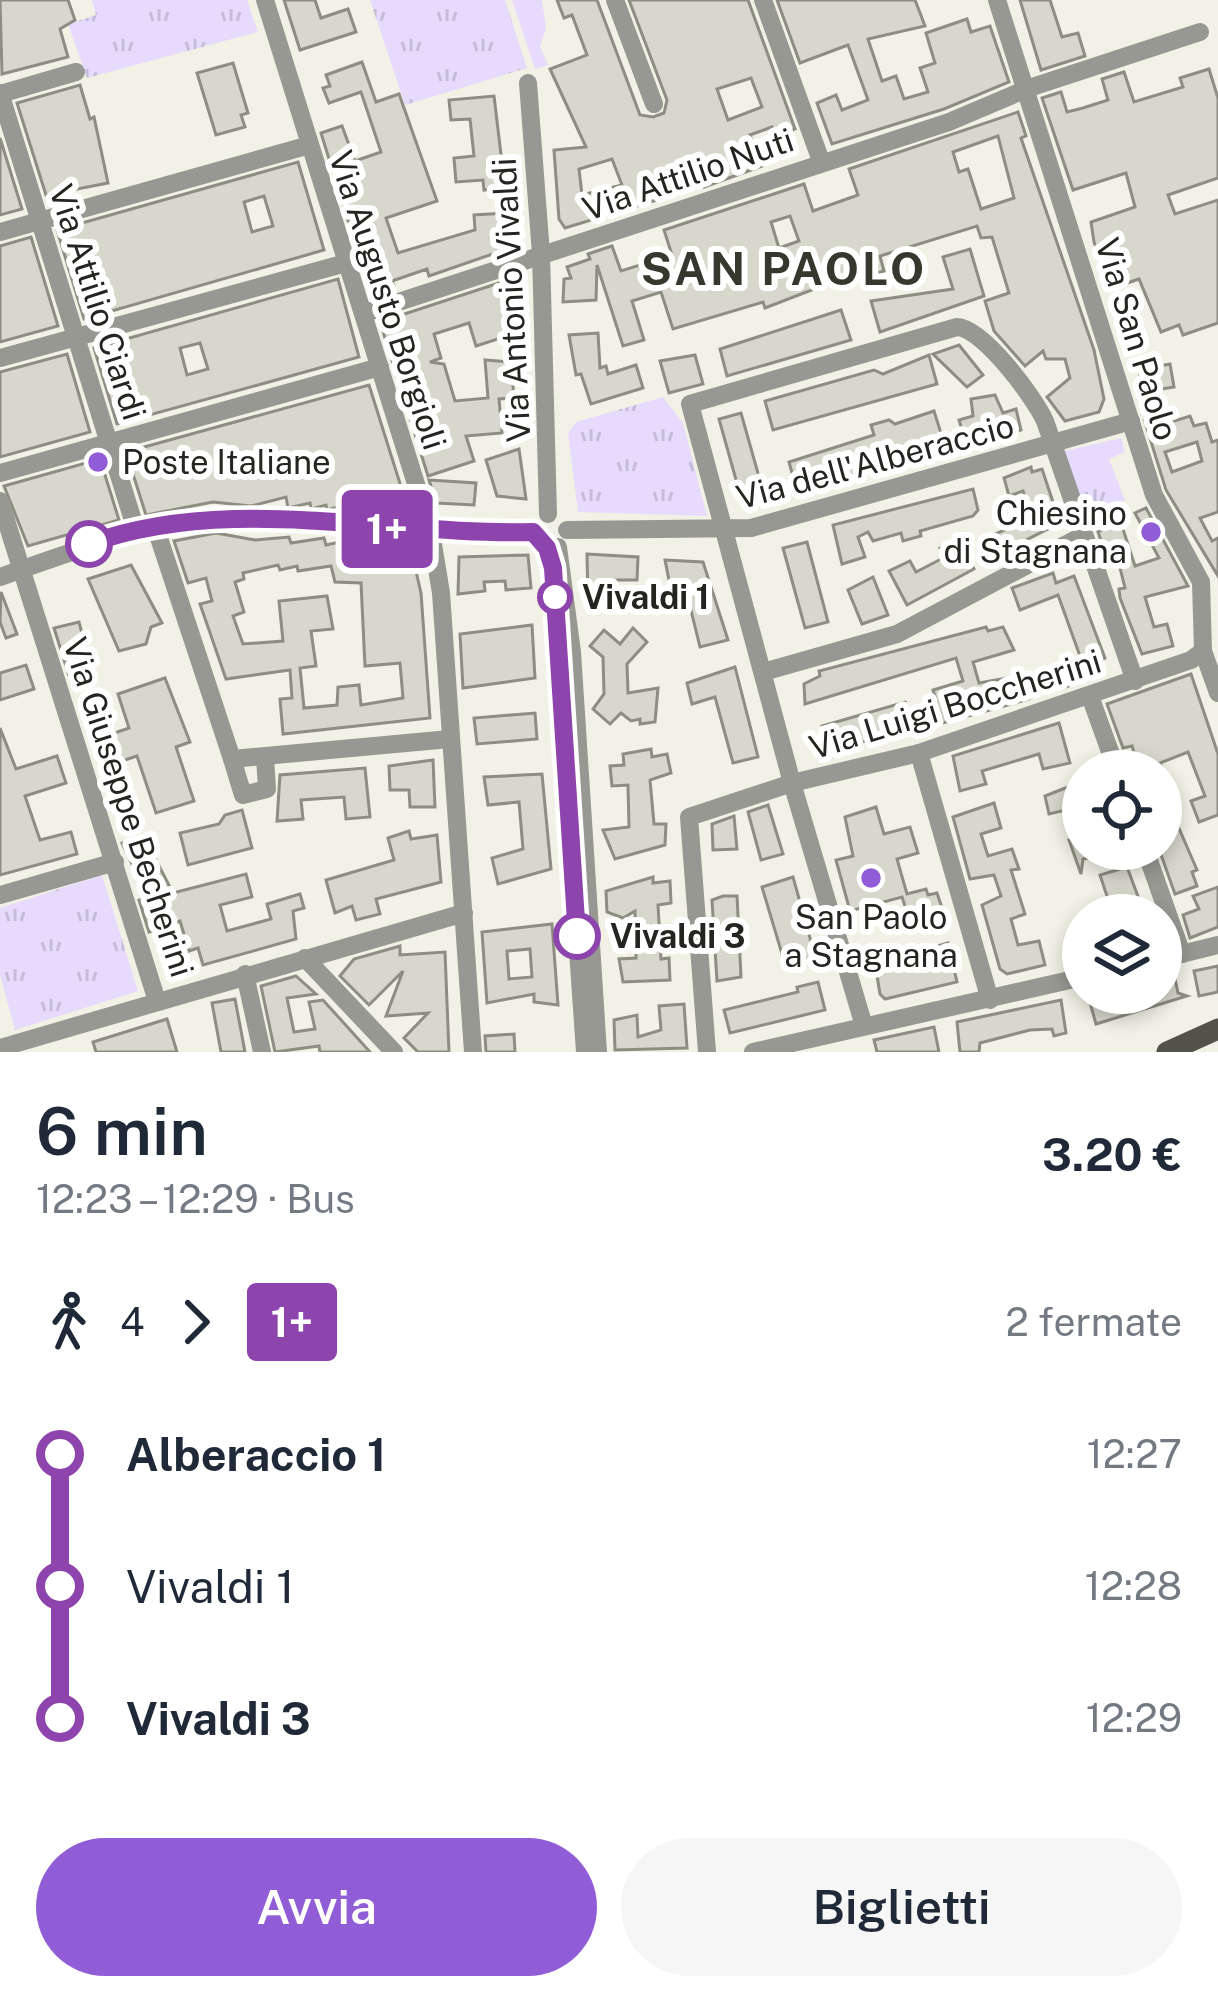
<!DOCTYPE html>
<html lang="it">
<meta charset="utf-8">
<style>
body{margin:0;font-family:"Public Sans",sans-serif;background:#f6f6f7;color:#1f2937;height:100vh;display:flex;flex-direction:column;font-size:45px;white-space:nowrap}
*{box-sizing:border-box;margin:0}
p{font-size:39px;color:#747a83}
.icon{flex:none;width:66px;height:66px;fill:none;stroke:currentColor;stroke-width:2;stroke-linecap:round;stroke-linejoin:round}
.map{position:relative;height:1052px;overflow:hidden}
.side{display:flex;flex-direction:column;background:#fff;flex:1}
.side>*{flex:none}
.badge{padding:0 24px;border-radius:9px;font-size:42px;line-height:78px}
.tools{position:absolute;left:1062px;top:750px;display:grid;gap:24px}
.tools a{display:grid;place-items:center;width:120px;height:120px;border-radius:50%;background:#fff;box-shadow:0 6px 18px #0003;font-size:60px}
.map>.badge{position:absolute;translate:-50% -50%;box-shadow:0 0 0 6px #fff}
.legs{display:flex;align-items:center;gap:18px;height:132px;padding:0 36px;font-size:39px}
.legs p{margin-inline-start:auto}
.headline{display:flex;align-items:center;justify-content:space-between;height:204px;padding:0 36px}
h1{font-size:66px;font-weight:600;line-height:90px}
.button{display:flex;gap:24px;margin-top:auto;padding:24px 36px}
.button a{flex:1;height:138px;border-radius:72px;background:#915dd6;color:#fff;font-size:48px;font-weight:600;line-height:138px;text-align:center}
.button a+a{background:#f6f6f7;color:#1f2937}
ul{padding:0 36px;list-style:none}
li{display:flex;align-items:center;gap:42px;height:132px;font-size:45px}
li i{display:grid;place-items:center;width:18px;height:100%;margin:0 15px;background:currentColor}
li i::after{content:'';width:30px;height:30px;margin:-15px;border:9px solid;border-radius:50%;background:#fff}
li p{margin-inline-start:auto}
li:first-child i{background:linear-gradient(#0000 50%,currentColor 0)}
li:last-child i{background:linear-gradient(currentColor 50%,#0000 0)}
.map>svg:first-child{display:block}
</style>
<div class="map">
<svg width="1218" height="1052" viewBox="0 0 1218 1052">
<defs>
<pattern id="park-tufts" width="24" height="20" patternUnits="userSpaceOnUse" patternTransform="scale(3)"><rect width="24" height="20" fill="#e6dbfd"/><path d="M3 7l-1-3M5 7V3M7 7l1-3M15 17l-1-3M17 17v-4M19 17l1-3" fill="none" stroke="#c5bcd9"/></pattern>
</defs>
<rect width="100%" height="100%" fill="#f1f1e5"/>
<polygon fill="#e6dbfd" points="512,0 542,0 546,28 540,46 548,65 535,69"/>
<g fill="url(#park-tufts)">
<polygon points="92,0 247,0 258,32 87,78 68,24 96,15"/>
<polygon points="370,0 505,0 527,68 405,105"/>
<polygon points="663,397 683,423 707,516 578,512 568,433 576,422"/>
<polygon points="1121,438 1125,452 1109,459 1125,500 1115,505 1119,518 1089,532 1060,452"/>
<polygon points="102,875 138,991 15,1030 0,975 0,908"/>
</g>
<g fill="#d7d7cb" stroke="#8d8d82" stroke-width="3" fill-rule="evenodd">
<polygon points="0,0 68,0 75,20 60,29 68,57 2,74"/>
<polygon points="284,0 315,0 321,18 348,9 356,32 300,50"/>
<path d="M557 0H597L640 115 653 117 664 113 667 100 629 0H748L795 129 776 137 772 127 750 135 762 166 704 187 697 167 677 174 683 192 565 228 559 219 554 150 586 147 550 69 587 55 572 15 564 18ZM751 78 762 107 728 120 717 89ZM612 159 622 185 582 195 579 169Z"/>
<polygon points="777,0 915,0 925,26 868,39 882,81 896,76 904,99 928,92 920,68 935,63 926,33 967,19 971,32 990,26 1009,82 944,109 832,144 817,103 836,95 842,110 868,100 848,45 800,63"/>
<polygon points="1020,0 1050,0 1062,37 1078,33 1085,56 1041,70"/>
<polygon points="362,62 376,102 399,94 437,201 386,218 398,253 475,230 474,215 506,213 507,249 429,276 427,269 392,281 394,286 371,294 364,271 371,269 358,228 351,230 321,133 342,126 355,161 381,152 361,92 329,103 323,88 330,86 326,75"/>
<polygon points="233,63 248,113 241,115 245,127 216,135 197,73"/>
<polygon points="1209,69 1218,98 1218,178 1168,195 1175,214 1218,200 1218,323 1183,335 1179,325 1161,332 1139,279 1110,289 1094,242 1091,222 1135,207 1126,173 1073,190 1042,98 1061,92 1067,112 1083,108 1108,100 1102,79 1124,72 1134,102 1183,87 1180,78"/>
<polygon points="80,85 90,119 94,117 108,183 46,195 17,103"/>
<polygon points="494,96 505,188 484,190 483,180 456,182 454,158 474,156 470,119 451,120 449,100"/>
<path d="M1018 112 1026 136 1021 138 1094 350 1104 399 1099 412 1065 421 1047 397 1070 378 1065 359H1046L1043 351 1025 366 994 331 985 301 1009 293 992 237 981 238 977 226 880 256 884 271 841 284 840 279 765 308 763 302 673 329 661 292 632 301 644 340 623 346 597 265 596 300 563 302 564 279 571 278 567 267 590 259 588 254 612 246 621 271 672 255 664 230 804 184 813 211 858 195 849 169ZM998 136 1014 198 981 209 968 169 959 172 953 152ZM790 216 799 241 779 248 771 222Z"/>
<polygon points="0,138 22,209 0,215"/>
<path d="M298 162 324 250 84 319 57 230ZM264 196 273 226 252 232 244 202Z"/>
<polygon points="31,237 58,326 0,342 0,246"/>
<polygon points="970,249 984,296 880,332 871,301 953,289 943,257"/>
<path d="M338 279 359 357 117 424 94 348ZM200 343 208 369 187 375 180 348Z"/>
<polygon points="511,279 515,305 502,309 513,334 476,346 469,323 434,334 441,358 430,362 444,364 455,401 488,398 485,360 511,362 514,398 499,399 502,433 466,436 474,461 428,476 380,322"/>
<polygon points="841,310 851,340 727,376 720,349"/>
<polygon points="598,333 600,368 606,366 608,374 636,365 643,388 591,404 581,374 576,375 569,335"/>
<polygon points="959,345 983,375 967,387 933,354"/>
<polygon points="67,354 90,432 0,457 0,372"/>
<polygon points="695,355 703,384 669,393 660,361"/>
<polygon points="929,355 937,384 773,430 765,401 874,370 883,374"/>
<polygon points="1170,364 1174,387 1143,392 1139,370"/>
<polygon points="369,385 408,509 359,511 352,503 327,510 326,505 311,509 310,503 288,508 286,497 251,506 213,502 146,515 126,452"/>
<polygon points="995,395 1003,413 1016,409 1021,430 967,446 959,420 973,416 971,399"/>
<polygon points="934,411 945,446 797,492 789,462 874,435 871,425 889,420 895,424"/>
<polygon points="741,413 763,491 749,495 740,494 719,419"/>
<path d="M1190 416 1194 426 1206 423 1212 442 1218 440V512L1200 518 1212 541 1218 538V576L1166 490 1144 419 1152 428ZM1197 442 1202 461 1172 472 1165 452Z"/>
<polygon points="519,449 526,499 497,496 486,460"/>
<polygon points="100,459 119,520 28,546 4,486"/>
<polygon points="1031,467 1032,472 1042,469 1060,523 996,555 990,536 1033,518 1023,491 1009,496 1004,478"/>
<polygon points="429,480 476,483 474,505 436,503"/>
<polygon points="973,489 978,510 973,516 920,531 921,536 903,541 901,533 873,541 868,532 858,537 865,557 842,564 833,525"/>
<polygon points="1146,508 1188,586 1145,597 1154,627 1167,624 1173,646 1142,654 1120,598 1119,589 1125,588 1119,564 1110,566 1098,532 1120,520 1135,566 1159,558 1135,513"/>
<path d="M216 533 255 540 289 537 291 543 324 538 326 545 359 538 361 543 409 541 421 593 430 718 283 734 280 699 292 698 290 670 226 679 200 604 212 601 206 578 188 583 174 541ZM278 565 280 570 297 566 298 571 331 566 335 582 361 583 365 666 400 663 403 698 361 705 359 685 338 687 337 705 304 708 300 668 316 666 311 631 333 629 327 596 279 601 283 641 243 644 233 616 244 612 235 582 244 579 243 573Z"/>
<polygon points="807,542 828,622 805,628 783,548"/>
<polygon points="951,542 960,542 974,569 907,605 889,571 910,561 916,572 945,557 940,548"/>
<polygon points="587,554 638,557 637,580 612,580 612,601 588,601"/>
<polygon points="528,555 531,588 506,590 505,581 484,582 485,591 458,594 459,557"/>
<polygon points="665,560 703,562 728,640 700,647 687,594 672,595"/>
<polygon points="131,565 162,623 151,627 146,644 119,651 88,579"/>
<polygon points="1053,573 1056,583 1074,576 1105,658 1087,669 1091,678 1063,688 1055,665 1080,656 1058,595 1020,610 1012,588"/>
<polygon points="873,577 888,615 862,624 848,590"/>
<polygon points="1,592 17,634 6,638 0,622"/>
<polygon points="79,622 93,677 71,682 54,628"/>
<polygon points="532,625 535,678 463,688 460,634"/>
<polygon points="986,627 988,631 1003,627 1014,650 973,662 979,683 1023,675 1029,699 943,723 933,690 963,681 956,658 805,704 804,684 820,676 819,671"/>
<polygon points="633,628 647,642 627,664 628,693 658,688 655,722 640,724 640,719 631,721 621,713 610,724 593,709 604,694 603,657 590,646 604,630 620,644"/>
<polygon points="26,665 34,689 0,700 0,673"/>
<polygon points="735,667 758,757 733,763 715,697 692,704 687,683"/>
<polygon points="1191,674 1218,754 1218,815 1199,822 1191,801 1205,796 1188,752 1160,763 1163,771 1139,771 1132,746 1123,748 1107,704"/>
<polygon points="165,678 190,742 176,747 194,801 156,813 137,756 110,765 100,738 129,728 118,694"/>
<polygon points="905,702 912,729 829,751 822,726"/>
<polygon points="535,713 537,739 477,744 474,718"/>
<polygon points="1059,723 1070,763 1043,769 1039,754 982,771 986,784 960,791 953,756"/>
<polygon points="0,728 16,769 57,756 66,783 25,796 40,840 71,832 77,854 0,875"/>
<polygon points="651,749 652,757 667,754 671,773 650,780 654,824 666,824 665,845 615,859 603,830 629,827 628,785 612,786 610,766 624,765 623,754"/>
<polygon points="433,760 435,807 410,807 409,790 390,790 389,766"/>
<polygon points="365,768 370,817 346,819 344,797 301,800 303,819 277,821 280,775"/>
<polygon points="542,774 551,869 498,884 492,858 523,849 519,802 488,805 484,777"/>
<polygon points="1083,781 1083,806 1049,814 1045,796"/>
<polygon points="1161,787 1197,870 1192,872 1197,886 1175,894 1159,849"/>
<polygon points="994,803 1001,828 981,834 988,856 1012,849 1019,869 1011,870 1025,914 1011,919 1018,945 1039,941 1045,965 1007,974 1000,969 982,905 1001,896 994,875 970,879 953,817"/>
<polygon points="768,805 783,854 761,860 748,812"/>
<polygon points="876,807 884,834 910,827 918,853 897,859 907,894 926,889 928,895 937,893 942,908 907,912 902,897 850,911 836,860 853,856 845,817"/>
<polygon points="242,810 252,848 188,865 180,833 219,824 225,815"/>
<polygon points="734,816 737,849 713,850 712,824"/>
<polygon points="409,831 411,839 437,835 441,882 376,899 380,914 356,920 352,906 335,913 326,880 394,860 388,838"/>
<polygon points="143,835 173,893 246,874 252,897 220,905 227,931 271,919 267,904 300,894 304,908 293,911 296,939 203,965 198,948 189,951 180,921 149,932 139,900 148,898 122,843"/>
<polygon points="1083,835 1083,849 1105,849 1106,855 1083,859 1081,874 1069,840"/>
<polygon points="1127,867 1145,915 1118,915 1116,906 1111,908 1100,875"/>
<polygon points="653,877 653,883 670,881 671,903 658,905 661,959 669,958 670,980 623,982 619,959 636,958 635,911 623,918 607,912 606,891"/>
<polygon points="793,877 815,956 785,964 762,887"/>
<polygon points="1218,887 1218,927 1190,938 1183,915 1199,909 1193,896"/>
<polygon points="723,896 737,896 741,977 717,981 712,900"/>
<path d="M552 924 558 1005 534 1002V994L487 1003 482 932ZM530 949 532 977 509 979 507 951Z"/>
<polygon points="1083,927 1083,964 1079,964 1070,931"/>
<polygon points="948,943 957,982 885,999 880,994 874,957 897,951 898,958"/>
<polygon points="400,946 400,955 445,952 449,1052 418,1052 404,1038 428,1013 386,1016 403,971 369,1005 340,976 354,959"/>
<polygon points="1218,966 1218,992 1199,996 1194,971"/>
<polygon points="1174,974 1178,993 1187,996 1096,1024 1089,999 1097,993 1161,993 1161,977"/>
<polygon points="296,976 316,994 287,998 294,1032 315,1029 309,1002 323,1000 370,1052 320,1052 319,1046 275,1052 261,986"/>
<polygon points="818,982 825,1010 730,1033 724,1010 798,992 797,987"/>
<polygon points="235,999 245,1052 221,1052 212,1003"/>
<polygon points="1061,1000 1066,1033 1054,1036 1052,1029 1030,1030 980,1043 979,1052 960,1052 957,1022"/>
<polygon points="684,1004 687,1048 615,1050 614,1020 637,1015 638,1037 661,1030 659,1006"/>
<polygon points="167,1019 177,1052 96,1052 93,1042"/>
<polygon points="934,1027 939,1052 877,1052 874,1040"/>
<polygon points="514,1034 515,1052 486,1052 485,1036"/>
</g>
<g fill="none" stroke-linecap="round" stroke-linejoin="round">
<g stroke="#989893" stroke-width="18">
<polyline points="265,0 431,532 441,593 473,1052"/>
<polyline points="615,0 654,104"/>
<polyline points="763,0 821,161"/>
<polyline points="997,0 1154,495 1201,582 1203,651 1218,693"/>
<polyline points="528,83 541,254 548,514"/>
<polyline points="0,93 136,530"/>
<polyline points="0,94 76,72"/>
<polyline points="0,232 306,146"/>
<polyline points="365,313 949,122 1029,88 1200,32"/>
<polyline points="0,358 346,263"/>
<polyline points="0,473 380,367"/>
<polyline points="0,501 157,1001"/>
<polyline points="155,526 232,759 450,739"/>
<polyline points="567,530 751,528 1131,421"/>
<polyline points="558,547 572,652 598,1052"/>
<path d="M0 577C74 551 141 525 219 519L533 532"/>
<polyline points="554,588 566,764"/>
<polyline points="763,672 897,634 1082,536"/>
<polyline points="1090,696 1117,771"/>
<polyline points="919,753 990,1000"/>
<polyline points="232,759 243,795 267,789 265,757"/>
<polyline points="1145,849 1182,954"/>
<polyline points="572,864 585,1052"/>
<polyline points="0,895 115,862"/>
<polyline points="305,958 394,1052"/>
<polyline points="1161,959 1218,945"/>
<polyline points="245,974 262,1052"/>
<path d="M864 1026 792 783 690 404 957 327C983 328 1034 397 1045 421L1135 681"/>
<polyline points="0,1048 464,913"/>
<polyline points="707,1052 689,817 792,783 919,753 1191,660 1203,651"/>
<polyline points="753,1052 1083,977"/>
</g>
<polyline stroke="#525249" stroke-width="21" points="1167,1052 1218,1029"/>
</g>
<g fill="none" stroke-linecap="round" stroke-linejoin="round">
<defs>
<path id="line-1" d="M89 544C229 493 387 536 533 532L547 548 553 568 577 936"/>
</defs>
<use href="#line-1" stroke="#fff" stroke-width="27"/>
<use href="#line-1" stroke="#8e44ad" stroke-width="18"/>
</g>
<g fill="#915dd6" stroke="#fff" stroke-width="4.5">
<circle cx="98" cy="462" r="12"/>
<circle cx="1151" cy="532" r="12"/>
<circle cx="871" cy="878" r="12"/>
</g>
<g fill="#fff" stroke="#8e44ad" stroke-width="6">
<circle cx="89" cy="544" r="21"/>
<circle cx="555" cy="597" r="15"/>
<circle cx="577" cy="936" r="21"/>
</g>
<g text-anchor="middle" stroke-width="12" stroke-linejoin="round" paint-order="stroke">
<g font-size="33" fill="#242420" stroke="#fff">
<text transform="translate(688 174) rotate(-19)" y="12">Via Attilio Nuti</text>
<text transform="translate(388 300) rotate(72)" y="12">Via Augusto Borgioli</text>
<text transform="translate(511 300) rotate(-93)" y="12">Via Antonio Vivaldi</text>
<text transform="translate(98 302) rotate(72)" y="12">Via Attilio Ciardi</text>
<text transform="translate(1137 339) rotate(73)" y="12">Via San Paolo</text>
<text transform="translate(875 461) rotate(-15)" y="12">Via dell'Alberaccio</text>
<text transform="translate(955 704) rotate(-17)" y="12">Via Luigi Boccherini</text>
<text transform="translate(129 807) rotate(72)" y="12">Via Giuseppe Becherini</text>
</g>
<g font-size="33" fill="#242420" stroke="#fff" text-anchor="start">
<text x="122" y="474">Poste Italiane</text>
<text x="1127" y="525" text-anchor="end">Chiesino<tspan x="1127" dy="38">di Stagnana</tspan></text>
<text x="871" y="929" text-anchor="middle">San Paolo<tspan x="871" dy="38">a Stagnana</tspan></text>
</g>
<g font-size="33" font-weight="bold" fill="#242420" stroke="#fff" text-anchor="start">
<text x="582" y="609">Vivaldi 1</text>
<text x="610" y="948">Vivaldi 3</text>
</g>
<g font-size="45" font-weight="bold" letter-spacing="3" fill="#37372d" stroke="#fff">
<text x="784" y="285">SAN PAOLO</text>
</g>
</g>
</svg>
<div class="tools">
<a><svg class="icon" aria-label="locate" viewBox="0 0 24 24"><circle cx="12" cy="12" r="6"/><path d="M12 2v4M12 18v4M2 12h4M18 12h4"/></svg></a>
<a><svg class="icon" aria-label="layers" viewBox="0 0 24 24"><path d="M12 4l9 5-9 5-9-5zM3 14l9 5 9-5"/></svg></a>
</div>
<b class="badge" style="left:387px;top:529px;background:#8e44ad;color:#fff">1+</b>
</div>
<section class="side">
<div class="headline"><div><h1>6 min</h1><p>12:23 – 12:29 · Bus</p></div><b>3.20 €</b></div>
<div class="legs"><svg class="icon" aria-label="walk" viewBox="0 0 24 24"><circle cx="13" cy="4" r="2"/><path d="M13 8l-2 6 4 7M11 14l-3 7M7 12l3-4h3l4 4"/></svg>4<svg class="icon" aria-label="forward" viewBox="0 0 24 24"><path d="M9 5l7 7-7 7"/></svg><b class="badge" style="background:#8e44ad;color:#fff">1+</b><p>2 fermate</p></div>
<ul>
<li><i style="color:#8e44ad"></i><b>Alberaccio 1</b><p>12:27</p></li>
<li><i style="color:#8e44ad"></i><span>Vivaldi 1</span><p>12:28</p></li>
<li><i style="color:#8e44ad"></i><b>Vivaldi 3</b><p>12:29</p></li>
</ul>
<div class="button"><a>Avvia</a><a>Biglietti</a></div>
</section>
